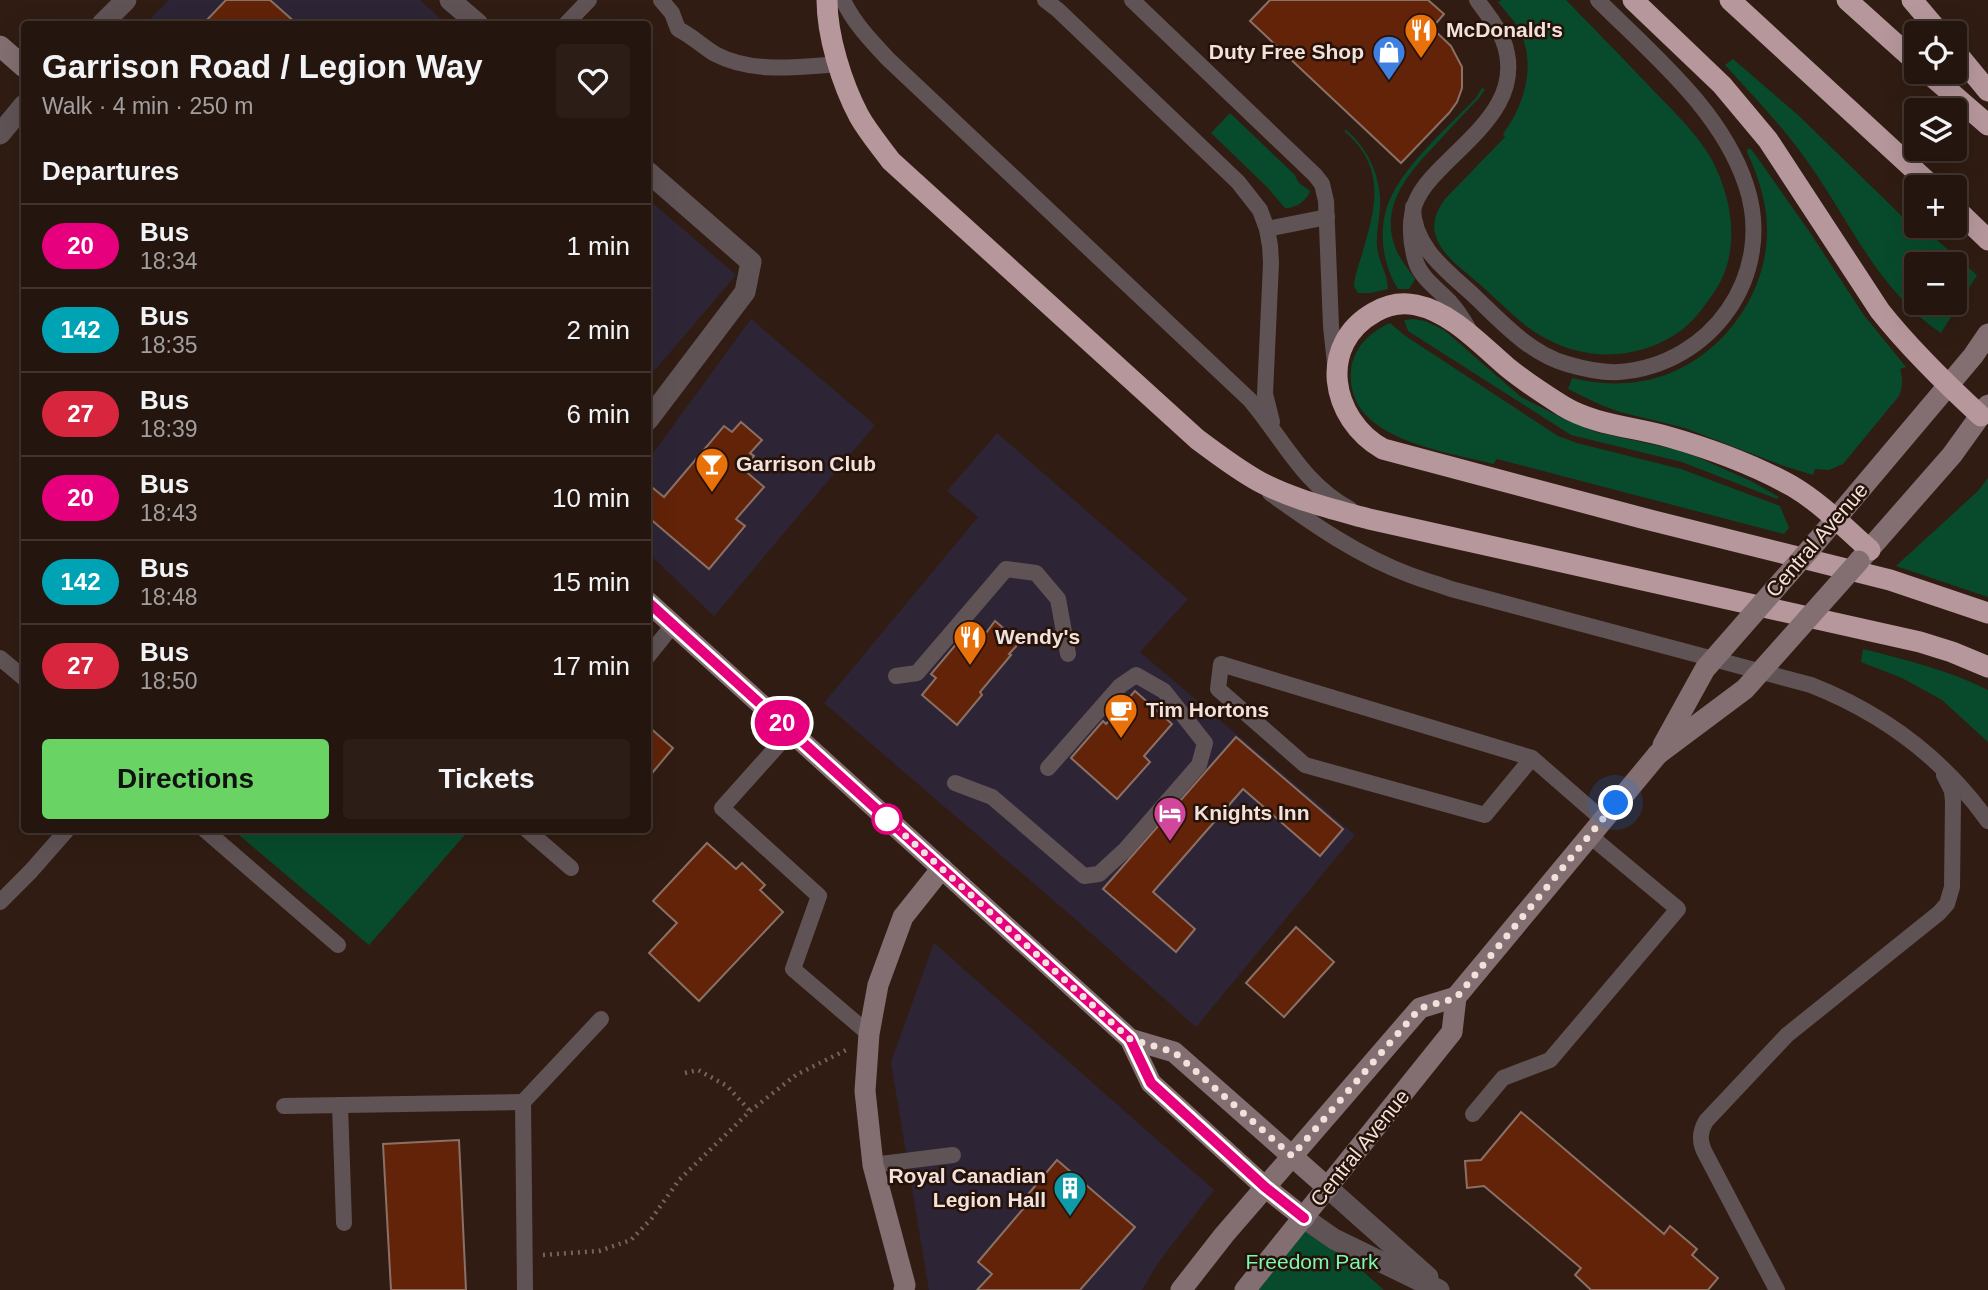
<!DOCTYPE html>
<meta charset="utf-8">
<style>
body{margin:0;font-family:Arial,sans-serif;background:#2c1e17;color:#f1f3f6;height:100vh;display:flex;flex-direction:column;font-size:26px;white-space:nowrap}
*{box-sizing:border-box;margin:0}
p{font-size:23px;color:#a39f9e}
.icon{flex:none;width:38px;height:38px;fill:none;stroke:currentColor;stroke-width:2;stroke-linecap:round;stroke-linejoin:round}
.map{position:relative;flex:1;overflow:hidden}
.side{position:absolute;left:21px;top:21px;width:630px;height:812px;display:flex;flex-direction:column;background:#24150e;border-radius:7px;box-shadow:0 7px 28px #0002,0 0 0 2px #41342e}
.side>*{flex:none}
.badge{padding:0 14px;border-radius:23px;font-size:24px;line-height:46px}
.tools{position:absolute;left:1904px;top:21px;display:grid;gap:14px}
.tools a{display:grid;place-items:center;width:63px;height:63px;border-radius:7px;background:#24150e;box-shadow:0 7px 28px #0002,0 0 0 2px #41342e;font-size:35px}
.you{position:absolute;width:35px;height:35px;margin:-18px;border:5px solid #fff;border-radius:50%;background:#1a73e8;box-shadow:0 0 0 10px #1a73e833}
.map>.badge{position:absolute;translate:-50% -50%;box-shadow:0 0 0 4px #fff}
h2{padding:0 21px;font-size:26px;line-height:63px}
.round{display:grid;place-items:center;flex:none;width:74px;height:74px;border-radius:7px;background:#2c1e17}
.summary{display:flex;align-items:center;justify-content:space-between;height:119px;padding:0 21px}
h1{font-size:33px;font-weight:600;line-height:52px}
.button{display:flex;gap:14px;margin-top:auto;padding:14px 21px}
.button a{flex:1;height:80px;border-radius:7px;background:#69d464;color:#111;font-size:28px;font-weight:600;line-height:80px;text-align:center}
.button a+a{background:#2c1e17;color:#f1f3f6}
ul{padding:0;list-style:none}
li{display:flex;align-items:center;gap:21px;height:84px;padding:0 21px;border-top:2px solid #41342e}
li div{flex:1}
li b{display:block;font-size:26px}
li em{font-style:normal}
li .badge{min-width:77px;font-weight:700;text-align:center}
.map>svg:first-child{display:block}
</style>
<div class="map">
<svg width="1988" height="1290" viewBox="0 0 1988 1290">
<rect width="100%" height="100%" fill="#301c12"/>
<g fill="#2d2535">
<polygon points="169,0 420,0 446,24 145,24"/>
<polygon points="648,199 736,275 648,378"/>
<polygon points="751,319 875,425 714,616 648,553 648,460"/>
<polygon points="997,433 1188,599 1140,652 1355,835 1196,1027 1075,919 824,703 978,517 947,491"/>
<polygon points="934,943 1214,1190 1158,1263 1142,1290 929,1290 891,1062"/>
</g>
<g fill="#084b2c" fill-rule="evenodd">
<path d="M1502 0H1566C1594 29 1623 58 1651 88 1673 111 1696 132 1712 160 1733 201 1741 251 1715 291 1704 307 1692 324 1676 334 1636 360 1586 361 1545 338 1522 326 1503 305 1484 288 1468 273 1440 256 1435 233 1432 220 1438 209 1445 199L1505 137 1503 134C1526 103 1538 60 1516 24 1511 17 1504 10 1498 2Z"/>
<path d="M1733 59 1798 115 1911 225 1916 222V226H1921L1977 275 1941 333C1881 293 1852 226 1812 168 1787 131 1755 98 1725 65ZM1916 264H1955V303H1916Z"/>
<path d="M1482 88 1485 89 1479 98C1465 113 1451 127 1438 142 1409 172 1377 207 1397 252 1402 262 1409 270 1415 279L1409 289H1398C1381 262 1377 224 1392 195 1409 161 1449 126 1476 98Z"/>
<path d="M1230 113 1294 174 1299 183 1310 191C1308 200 1294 209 1285 208L1267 187 1211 133Z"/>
<path d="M1346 130C1368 148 1382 178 1380 208 1379 221 1376 234 1377 246 1378 261 1388 274 1388 289L1371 293H1358L1354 286C1355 275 1359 264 1362 254 1376 207 1387 167 1344 131Z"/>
<path d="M1748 148 1752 150 1811 234 1863 314 1906 367 1900 369C1903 380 1903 386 1899 396L1843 464 1829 470 1815 469 1813 475 1781 465 1685 428 1620 412 1601 405 1568 389 1572 378C1593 383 1614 385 1636 382 1709 373 1768 303 1767 229 1767 202 1758 176 1747 152Z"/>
<polygon points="1414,319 1425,321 1444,330 1521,397 1560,417 1596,432 1673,449 1697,457 1751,481 1779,497 1777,499 1682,462 1571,435 1408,331 1404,320"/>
<path d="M1390 323 1404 335 1558 436 1577 443 1681 469 1780 506 1789 528 1784 534 1497 459 1493 464C1445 451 1345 440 1351 371 1353 348 1370 332 1390 323Z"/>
<polygon points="1988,478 1988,597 1896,566 1978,491"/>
<path d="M1863 649C1906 660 1949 670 1988 690V742L1942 700 1902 678 1861 662Z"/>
<polygon points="233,830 469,830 369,945"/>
<polygon points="1314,1228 1384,1290 1246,1290 1301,1233"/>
</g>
<g fill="#622308" stroke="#8b7066" stroke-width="2">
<polygon points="226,0 270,0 297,24 203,24"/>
<polygon points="1270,0 1428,0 1444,14 1432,28 1451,46 1462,67 1462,88 1457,102 1449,113 1401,163 1250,21"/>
<polygon points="741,422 762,440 750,453 754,456 743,469 764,487 736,519 745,526 709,569 648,517 648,484 664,497 724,426 732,432"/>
<polygon points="995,621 1020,642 1009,654 1011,655 980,692 982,695 957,725 922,695 936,678 931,674 969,629 974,624 986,633"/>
<polygon points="1135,691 1172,724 1144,756 1150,762 1117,799 1071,758 1103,721 1106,724"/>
<polygon points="648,726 673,748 648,778"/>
<polygon points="1236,737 1343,829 1320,856 1243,789 1153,892 1195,929 1176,952 1103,889"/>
<polygon points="707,843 736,869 742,863 765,885 760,890 783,912 699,1001 649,953 677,923 653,901"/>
<polygon points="1296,927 1334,962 1284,1017 1246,983"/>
<polygon points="1521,1112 1664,1234 1670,1226 1697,1249 1692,1255 1718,1278 1708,1290 1591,1290 1575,1275 1581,1268 1484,1186 1467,1188 1465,1161 1481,1160"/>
<polygon points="459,1140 466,1290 391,1290 383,1144"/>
<polygon points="1057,1160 1135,1227 1080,1290 977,1290 992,1274 978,1262 1023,1209 1019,1205"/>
</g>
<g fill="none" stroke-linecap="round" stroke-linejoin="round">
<g stroke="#75635a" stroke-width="4.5" stroke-dasharray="2 5" stroke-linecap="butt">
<polyline points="685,1073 698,1070 727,1086 750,1111"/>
<polyline points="543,1255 599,1251 631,1240 652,1218 679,1180 750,1111 796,1075 846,1050"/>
</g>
<g stroke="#605355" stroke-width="16">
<path d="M661 0 672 13 678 29C692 36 702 46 715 54 753 74 798 67 840 64"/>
<path d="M843 0C853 22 871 41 888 59L1250 400C1284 440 1302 483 1350 509"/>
<polyline points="1045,0 1058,10 1238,182 1260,210 1267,229 1270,246 1271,263 1265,394 1272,422"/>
<polyline points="1132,0 1315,175 1322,184 1326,201 1331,326 1335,364"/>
<polyline points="566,24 589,0"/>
<path d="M1413 207C1413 245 1444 269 1470 292 1499 319 1528 353 1567 364 1584 369 1602 373 1619 372 1712 365 1776 274 1746 185 1721 110 1653 55 1598 0"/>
<polyline points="1267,229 1327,217"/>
<path d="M1468 328C1463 319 1457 310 1450 302 1439 290 1421 278 1416 262 1410 243 1408 217 1417 199 1422 188 1431 178 1440 169 1475 133 1525 97 1503 40 1497 25 1486 13 1477 0"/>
<path d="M1270 493C1314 525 1359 556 1410 575 1423 580 1437 584 1451 589L1811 685C1882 713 1943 758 1988 821"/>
<polyline points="648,656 673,625"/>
<polyline points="0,658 24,678"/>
<polyline points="896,676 917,673 1006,569 1036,573 1058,599 1068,654"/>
<polyline points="791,731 722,808 819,896 793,969 869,1034"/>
<polyline points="1532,758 1485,815 1305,765 1218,689 1221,664 1532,758 1602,819"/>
<polyline points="955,783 992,797 1084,876 1099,874 1125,850 1199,765 1205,743 1164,691 1136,675 1120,686 1048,768"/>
<polyline points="205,830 338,945"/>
<polyline points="527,830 571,868"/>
<polyline points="0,902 31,871 67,830"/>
<polyline points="340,1105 344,1223"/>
<polyline points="284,1106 523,1102"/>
<polyline points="1473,1114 1503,1078 1550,1060 1678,909 1589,835"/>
<polyline points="873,1165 953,1155"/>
<polyline points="525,1290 523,1102 601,1019"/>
<path d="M1777 1290 1704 1151C1699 1140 1700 1131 1706 1121L1787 1035 1939 913 1947 904 1952 887 1953 802 1952 791 1944 775"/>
</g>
<g stroke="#605355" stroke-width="21">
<polyline points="450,0 478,24"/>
<polyline points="102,24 126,0"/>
<polyline points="0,134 24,105"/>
<polyline points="648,172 751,262 745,292 648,420"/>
<polyline points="1328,1188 1428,1277"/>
<polyline points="1304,1218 1334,1239 1439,1290"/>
</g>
<g stroke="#836f72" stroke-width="21">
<polyline points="0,46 24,67"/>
<polyline points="1817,541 1973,356 1988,334"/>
<polyline points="1859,561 1952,455 1988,405"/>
<polyline points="648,602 1130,1039 1151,1083 1265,1187 1304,1218"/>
<polyline points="1130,1039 1174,1052 1328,1188"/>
<polyline points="904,1290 905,1285 873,1165 865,1091 869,1034 878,985 903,917 942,868"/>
<polyline points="1181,1290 1224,1235 1420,1008 1456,997"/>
<polyline points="1245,1290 1452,1032 1456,997 1658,754"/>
</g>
<g stroke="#b6979c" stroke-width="21">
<path d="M827 0C827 36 842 84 859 116 868 132 880 146 891 161L1197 439C1217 454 1238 470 1260 482 1294 500 1333 509 1369 519L1920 642 1952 652 1988 667"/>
<path d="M1633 0 1722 85 1768 140 1880 311C1911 350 1945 383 1981 416"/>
<polyline points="1730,0 1933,187"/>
<polyline points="1847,0 1916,62"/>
<polyline points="1912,0 1940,33"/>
<polyline points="1955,51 1988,91"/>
<polyline points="1927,72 1988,125"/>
<polyline points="1955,208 1988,240"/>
<path d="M1870 550C1845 528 1821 503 1792 486 1754 465 1711 449 1669 437 1635 427 1594 425 1563 406 1544 394 1524 381 1507 367 1480 344 1451 312 1416 305 1402 302 1387 305 1375 312 1317 344 1330 419 1383 449L1642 518 1890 580 1988 613"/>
</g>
<g stroke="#836f72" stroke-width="21">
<polyline points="1663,745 1705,669 1817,541"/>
<polyline points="1658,754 1745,689 1859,561"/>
</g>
</g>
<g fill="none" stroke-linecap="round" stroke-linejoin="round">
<defs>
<polyline id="line" points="648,602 1130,1039 1151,1083 1265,1187 1304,1218"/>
</defs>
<use href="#line" stroke="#fff" stroke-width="16"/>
<use href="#line" stroke="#e6007e" stroke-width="10"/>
<polyline stroke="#f0e1da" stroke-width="7" stroke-dasharray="0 12.6" points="887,819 1130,1039 1174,1052 1292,1156 1420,1008 1456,998 1616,803"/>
</g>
<defs>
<symbol id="restaurant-pin" viewBox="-11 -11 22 30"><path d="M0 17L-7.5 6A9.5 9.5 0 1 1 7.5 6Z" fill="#e8710a" stroke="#261209"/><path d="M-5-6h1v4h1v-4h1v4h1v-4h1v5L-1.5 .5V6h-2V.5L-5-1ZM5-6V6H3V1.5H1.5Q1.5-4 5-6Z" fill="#fff"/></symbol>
<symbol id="shop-pin" viewBox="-11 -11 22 30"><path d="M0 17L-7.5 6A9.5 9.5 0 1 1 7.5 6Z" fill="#3f7fe0" stroke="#261209"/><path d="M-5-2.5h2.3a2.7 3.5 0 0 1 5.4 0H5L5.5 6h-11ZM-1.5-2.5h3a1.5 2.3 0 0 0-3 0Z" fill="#fff"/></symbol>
<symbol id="bar-pin" viewBox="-11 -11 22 30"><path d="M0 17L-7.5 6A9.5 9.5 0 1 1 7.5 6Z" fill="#e8710a" stroke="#261209"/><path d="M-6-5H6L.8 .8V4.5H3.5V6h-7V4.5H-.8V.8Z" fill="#fff"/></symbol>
<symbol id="cafe-pin" viewBox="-11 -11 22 30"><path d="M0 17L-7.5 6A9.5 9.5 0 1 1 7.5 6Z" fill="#e8710a" stroke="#261209"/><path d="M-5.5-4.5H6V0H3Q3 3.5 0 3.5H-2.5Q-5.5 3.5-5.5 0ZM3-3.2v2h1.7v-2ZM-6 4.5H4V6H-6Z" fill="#fff"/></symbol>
<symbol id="hotel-pin" viewBox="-11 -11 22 30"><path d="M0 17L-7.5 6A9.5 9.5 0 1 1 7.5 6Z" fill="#d1479c" stroke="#261209"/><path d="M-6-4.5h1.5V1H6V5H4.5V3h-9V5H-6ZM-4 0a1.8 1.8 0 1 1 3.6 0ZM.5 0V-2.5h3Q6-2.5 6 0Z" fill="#fff"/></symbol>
<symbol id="building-pin" viewBox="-11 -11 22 30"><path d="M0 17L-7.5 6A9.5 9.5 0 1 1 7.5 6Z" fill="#0f9aa8" stroke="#261209"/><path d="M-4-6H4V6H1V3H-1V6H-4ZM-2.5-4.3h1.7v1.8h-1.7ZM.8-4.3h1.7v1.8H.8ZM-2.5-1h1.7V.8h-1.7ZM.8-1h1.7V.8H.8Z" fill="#fff"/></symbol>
</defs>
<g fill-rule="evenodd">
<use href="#restaurant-pin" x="1402" y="11" width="38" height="52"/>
<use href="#shop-pin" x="1370" y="33" width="38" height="52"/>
<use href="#bar-pin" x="693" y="445" width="38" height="52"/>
<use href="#restaurant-pin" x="951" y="618" width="38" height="52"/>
<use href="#cafe-pin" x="1102" y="691" width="38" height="52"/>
<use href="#hotel-pin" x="1151" y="794" width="38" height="52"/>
<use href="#building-pin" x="1051" y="1169" width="38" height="52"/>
</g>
<circle fill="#fff" stroke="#e6007e" stroke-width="3.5" cx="887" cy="819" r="14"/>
<g text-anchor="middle" stroke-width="5" stroke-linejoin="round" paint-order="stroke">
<g font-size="21" font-weight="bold" fill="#f0e1da" stroke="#261209" text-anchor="start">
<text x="1446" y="37">McDonald's</text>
<text x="1364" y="59" text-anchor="end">Duty Free Shop</text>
<text x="736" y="471">Garrison Club</text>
<text x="995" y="644">Wendy's</text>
<text x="1146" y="717">Tim Hortons</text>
<text x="1194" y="820">Knights Inn</text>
<text x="1046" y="1183" text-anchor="end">Royal Canadian<tspan x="1046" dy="24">Legion Hall</tspan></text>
</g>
<g font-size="21" fill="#f0e1da" stroke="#261209">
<text transform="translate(1817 540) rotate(-49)" y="7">Central Avenue</text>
<text transform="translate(1360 1148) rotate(-51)" y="7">Central Avenue</text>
</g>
<g font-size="21" fill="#78f8b1" stroke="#261209">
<text x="1312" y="1269">Freedom Park</text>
</g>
</g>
</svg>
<div class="tools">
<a><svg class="icon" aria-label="locate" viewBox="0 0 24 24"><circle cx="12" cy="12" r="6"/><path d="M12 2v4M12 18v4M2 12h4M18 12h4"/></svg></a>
<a><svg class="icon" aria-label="layers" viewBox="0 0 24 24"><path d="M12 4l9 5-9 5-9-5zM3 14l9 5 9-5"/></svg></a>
<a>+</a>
<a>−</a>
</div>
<div class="you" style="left:1616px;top:803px"></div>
<b class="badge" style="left:782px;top:723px;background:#e6007e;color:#fff">20</b>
<section class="side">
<div class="summary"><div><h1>Garrison Road / Legion Way</h1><p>Walk · 4 min · 250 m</p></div><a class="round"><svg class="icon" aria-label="heart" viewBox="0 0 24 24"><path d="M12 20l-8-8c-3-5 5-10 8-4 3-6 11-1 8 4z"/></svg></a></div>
<h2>Departures</h2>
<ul>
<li><span class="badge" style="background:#e6007e;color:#fff">20</span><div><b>Bus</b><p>18:34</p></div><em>1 min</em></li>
<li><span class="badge" style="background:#00a3b4;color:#fff">142</span><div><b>Bus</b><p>18:35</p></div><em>2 min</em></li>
<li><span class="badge" style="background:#d7263d;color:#fff">27</span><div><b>Bus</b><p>18:39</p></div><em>6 min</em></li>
<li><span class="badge" style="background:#e6007e;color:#fff">20</span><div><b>Bus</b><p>18:43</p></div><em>10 min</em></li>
<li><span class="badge" style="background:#00a3b4;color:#fff">142</span><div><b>Bus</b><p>18:48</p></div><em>15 min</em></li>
<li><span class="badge" style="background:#d7263d;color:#fff">27</span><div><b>Bus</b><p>18:50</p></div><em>17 min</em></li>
</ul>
<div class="button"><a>Directions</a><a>Tickets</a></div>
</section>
</div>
